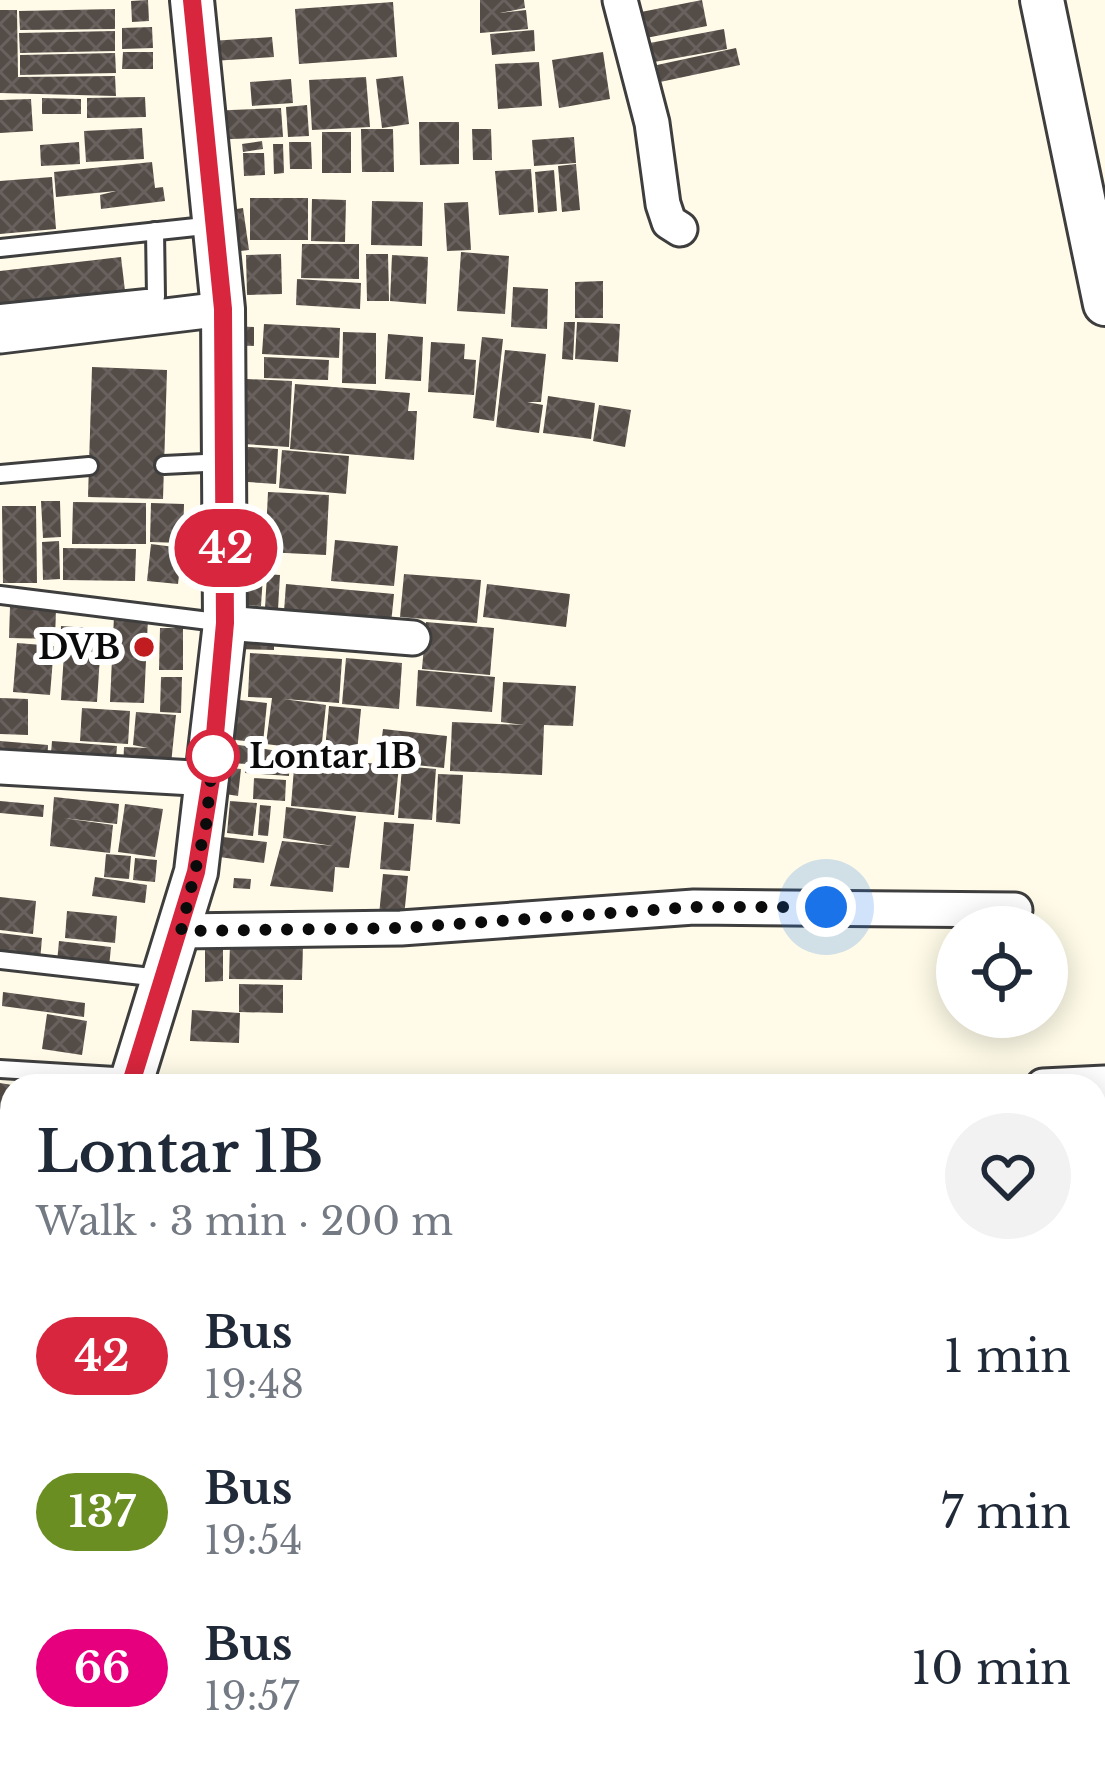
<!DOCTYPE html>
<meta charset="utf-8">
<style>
body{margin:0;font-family:"Libre Baskerville",serif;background:#f2f2f3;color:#1f2937;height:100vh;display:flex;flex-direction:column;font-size:45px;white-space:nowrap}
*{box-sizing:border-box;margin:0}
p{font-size:39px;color:#747a83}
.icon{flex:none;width:66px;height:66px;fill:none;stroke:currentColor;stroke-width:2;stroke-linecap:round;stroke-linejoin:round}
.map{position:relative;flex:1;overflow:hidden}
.panel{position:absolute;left:0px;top:1074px;width:1107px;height:699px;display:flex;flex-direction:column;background:#fff;border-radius:36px 36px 0 0;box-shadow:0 6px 30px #0003}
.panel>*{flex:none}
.badge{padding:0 24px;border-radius:39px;font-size:42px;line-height:78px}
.fabs{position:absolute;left:936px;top:906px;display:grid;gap:24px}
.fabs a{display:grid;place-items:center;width:132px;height:132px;border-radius:50%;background:#fff;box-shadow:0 6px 30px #0003;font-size:60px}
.you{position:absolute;width:60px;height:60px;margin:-30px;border:9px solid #fff;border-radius:50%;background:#1a73e8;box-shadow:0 0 0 18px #1a73e833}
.map>.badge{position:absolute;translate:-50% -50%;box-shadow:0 0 0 6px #fff}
.round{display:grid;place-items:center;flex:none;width:126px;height:126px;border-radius:63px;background:#f2f2f3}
.overview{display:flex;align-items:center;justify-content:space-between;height:204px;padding:0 36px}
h1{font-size:57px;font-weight:600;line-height:90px}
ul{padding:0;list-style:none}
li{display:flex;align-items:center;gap:36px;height:156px;padding:0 36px}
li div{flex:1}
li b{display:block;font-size:45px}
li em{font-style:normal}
li .badge{min-width:132px;font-weight:700;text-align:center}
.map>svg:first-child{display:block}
</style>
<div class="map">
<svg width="1105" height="1772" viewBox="0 0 1105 1772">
<defs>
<pattern id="building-cross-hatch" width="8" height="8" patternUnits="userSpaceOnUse" patternTransform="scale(3)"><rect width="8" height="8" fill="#544c47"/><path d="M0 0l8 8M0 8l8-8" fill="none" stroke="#68615d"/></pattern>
</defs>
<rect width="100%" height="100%" fill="#fffbe8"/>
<g fill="url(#building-cross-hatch)">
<polygon points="148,0 149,21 132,22 131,1"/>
<polygon points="480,0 524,0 525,8 500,13 526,10 528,29 480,33"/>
<polygon points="702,0 707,26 646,38 641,12"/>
<polygon points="393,2 397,57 299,64 295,9"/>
<polygon points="115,9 115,29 20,30 19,11"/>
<polygon points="0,10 17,10 18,77 115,76 116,96 0,93"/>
<polygon points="152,27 153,48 122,49 122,28"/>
<polygon points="724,29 727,49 643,64 639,45"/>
<polygon points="534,30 535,51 492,55 490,34"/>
<polygon points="115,31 115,51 20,53 19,33"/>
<polygon points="272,37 274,57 212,61 211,41"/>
<polygon points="736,48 740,65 660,82 657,65"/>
<polygon points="123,52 153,52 153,69 122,69"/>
<polygon points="603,52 610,99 559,108 552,60"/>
<polygon points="115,53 116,73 20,75 20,55"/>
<polygon points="539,62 542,106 498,109 495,64"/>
<polygon points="403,76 409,124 382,128 376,79"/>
<polygon points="366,77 370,127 312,130 309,80"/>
<polygon points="291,79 293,103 252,106 250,82"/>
<polygon points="145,97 146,117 87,118 87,98"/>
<polygon points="42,98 81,99 81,114 42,114"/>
<polygon points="31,99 33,131 0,133 0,100"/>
<polygon points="307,105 309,136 288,137 286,107"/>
<polygon points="281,108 283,137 209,140 207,111"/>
<polygon points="419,122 459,122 459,164 420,165"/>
<polygon points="142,128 144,159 86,162 84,131"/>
<polygon points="361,129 393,129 394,172 362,172"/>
<polygon points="472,129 491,129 492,160 473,160"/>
<rect x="322" y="132" width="29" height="41"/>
<polygon points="574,137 576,163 534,166 532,140"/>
<polygon points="262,141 263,149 243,152 242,144"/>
<polygon points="79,142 80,164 41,166 40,145"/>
<polygon points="289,142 311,142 312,169 290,169"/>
<polygon points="273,144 283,144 284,173 274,174"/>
<polygon points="243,153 264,153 265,175 244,176"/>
<polygon points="152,162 155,188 163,187 165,201 101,209 100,195 116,191 56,197 54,172"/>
<polygon points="576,164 580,210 562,212 558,166"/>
<polygon points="531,169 534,212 499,215 495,171"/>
<polygon points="554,170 557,211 538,213 535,172"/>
<polygon points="52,177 56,229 0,234 0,181"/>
<rect x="250" y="198" width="58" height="42"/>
<polygon points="312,199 346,200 345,242 311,241"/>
<polygon points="372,201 423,202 422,246 371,245"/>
<polygon points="468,202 471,250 447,251 444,203"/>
<polygon points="243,208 249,250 223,253 217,212"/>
<polygon points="302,244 359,244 359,279 301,278"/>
<polygon points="461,252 509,256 505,314 457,311"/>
<polygon points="281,254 282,294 247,295 246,255"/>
<polygon points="366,254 388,254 389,301 367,301"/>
<polygon points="392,255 428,257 426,304 390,301"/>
<polygon points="121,257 125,291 0,305 0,271"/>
<polygon points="297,279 361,283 360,309 296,305"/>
<polygon points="603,281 603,318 575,318 575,282"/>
<polygon points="513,287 548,289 547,329 511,327"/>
<polygon points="564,322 575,322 573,360 562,359"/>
<polygon points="577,322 620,324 618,362 575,359"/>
<polygon points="264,324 340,328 339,358 262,354"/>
<polygon points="228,326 254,327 254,346 228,345"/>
<polygon points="343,332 376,333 376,384 342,383"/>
<polygon points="388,334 423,337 421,381 385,379"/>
<polygon points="482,337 503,339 494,421 473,418"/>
<polygon points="431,342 465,344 464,359 476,360 474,395 428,392"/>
<polygon points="505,350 546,354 541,402 527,402 543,405 539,433 496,427"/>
<polygon points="264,357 329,360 328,380 264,378"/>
<polygon points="92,367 167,370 163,499 88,497"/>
<polygon points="246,379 292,381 289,447 243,444"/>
<polygon points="295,384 410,393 408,411 417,411 414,460 290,449"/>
<polygon points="548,396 595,403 591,439 543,433"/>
<polygon points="599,405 631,410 625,447 593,441"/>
<polygon points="236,446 278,449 276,484 233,481"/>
<polygon points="282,450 349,456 346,494 279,488"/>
<polygon points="268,492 329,495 326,555 265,552"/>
<polygon points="41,501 60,501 61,537 43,538"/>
<polygon points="73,502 146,503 146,544 72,544"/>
<polygon points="151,503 184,504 183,543 150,542"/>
<polygon points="2,506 36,506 37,583 3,583"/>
<polygon points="240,538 263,540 262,554 239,552"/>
<polygon points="335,540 398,546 394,586 331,581"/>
<polygon points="59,541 60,579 43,580 42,542"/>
<polygon points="151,544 182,548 178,584 147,581"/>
<polygon points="63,548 136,549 135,581 63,580"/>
<polygon points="229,573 263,575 261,606 227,605"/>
<polygon points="267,574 280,575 278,609 265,608"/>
<polygon points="404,574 481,580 477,623 400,617"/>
<polygon points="286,584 394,594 390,634 283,625"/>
<polygon points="487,584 570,594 566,627 483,617"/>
<polygon points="10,607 56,609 55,639 9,638"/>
<polygon points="114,616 148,618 144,703 110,702"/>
<polygon points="426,622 494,628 490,675 422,669"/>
<polygon points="61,626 100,629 98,652 60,650"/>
<polygon points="160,628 183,628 183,670 159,670"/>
<polygon points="231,630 274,631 274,650 231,649"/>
<polygon points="17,643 54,646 50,695 13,692"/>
<polygon points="64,653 100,656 97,702 61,700"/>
<polygon points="250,653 342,659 339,703 284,699 326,705 321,751 266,744 272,698 248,697"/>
<polygon points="346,658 402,663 399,709 342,704"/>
<polygon points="418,670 495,677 492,712 416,706"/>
<polygon points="161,677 182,677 181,713 160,712"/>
<polygon points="503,682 576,686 573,726 544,725 542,775 450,771 452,722 524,725 501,722"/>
<polygon points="0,698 28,699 28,735 0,734"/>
<polygon points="222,698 267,703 263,743 218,738"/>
<polygon points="329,706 361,709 357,753 325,750"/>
<polygon points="82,708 130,711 128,744 80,741"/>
<polygon points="136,712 176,715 170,774 123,771 124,747 148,748 133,745"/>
<polygon points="383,729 447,736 444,768 379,761"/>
<polygon points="0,741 48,745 47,767 0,763"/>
<polygon points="52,741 117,746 115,771 50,766"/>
<polygon points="233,744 290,753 289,776 245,773 246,764 231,763"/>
<polygon points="295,756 399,766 394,815 291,806"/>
<polygon points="402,766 436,769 432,820 398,818"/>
<polygon points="221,767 241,769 238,796 219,793"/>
<polygon points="438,774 463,775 460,824 436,822"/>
<polygon points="254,778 286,780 285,801 253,799"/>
<polygon points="54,797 119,804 117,824 63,818 113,825 110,853 50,846"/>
<polygon points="0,801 44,805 43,817 0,813"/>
<polygon points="230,801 257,803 253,836 227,833"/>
<polygon points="125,804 163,809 155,857 118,852"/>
<polygon points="260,805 271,806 268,836 258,835"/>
<polygon points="286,807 356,816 349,868 335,867 333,892 270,886 282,841 333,846 283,838"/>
<polygon points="384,822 414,824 410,871 380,869"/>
<polygon points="214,836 267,842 264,863 212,856"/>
<polygon points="106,854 131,856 129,879 104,877"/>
<polygon points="135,858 157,860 155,882 133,880"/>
<polygon points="383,874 408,876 404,917 379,915"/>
<polygon points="95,877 147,885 145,903 92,896"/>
<polygon points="234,878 251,879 250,889 233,888"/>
<polygon points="0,897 36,901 33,934 0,930"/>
<polygon points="67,911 117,916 115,943 65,938"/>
<polygon points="0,933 42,938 40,961 0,956"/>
<polygon points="59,941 111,947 109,967 57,962"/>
<polygon points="230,943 303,945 302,980 229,979"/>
<polygon points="205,946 223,946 223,981 205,982"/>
<polygon points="239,984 283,985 283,1013 239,1012"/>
<polygon points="3,992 85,1003 84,1017 2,1006"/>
<polygon points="192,1010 240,1013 239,1043 190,1041"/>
<polygon points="47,1014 87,1021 82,1055 42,1049"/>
<polygon points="0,1083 12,1085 7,1128 0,1127"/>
<polygon points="0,1130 12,1131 12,1166 0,1165"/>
<polygon points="0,1183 12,1184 12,1231 0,1231"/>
<polygon points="5,1234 12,1234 12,1266 2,1265"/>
<polygon points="0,1269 12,1271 12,1292 0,1290"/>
<polygon points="0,1342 12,1344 12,1371 0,1369"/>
<polygon points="0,1371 12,1373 12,1418 0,1416"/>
<polygon points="0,1435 12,1437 12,1528 0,1525"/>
<polygon points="0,1577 12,1580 12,1638 0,1635"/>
<polygon points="0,1643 12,1646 12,1715 0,1714"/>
</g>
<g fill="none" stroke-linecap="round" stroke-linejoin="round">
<defs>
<g id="service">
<polyline points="0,248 214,225"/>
<polyline points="0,313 156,297 155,231"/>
<polyline points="164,465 225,462"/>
<polyline points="0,474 89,466"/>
<polyline points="0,595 225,623"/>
<polyline points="0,960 160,978"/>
<polyline points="0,1069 131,1077"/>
</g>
<g id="minor">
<polyline points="620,0 652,123 663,204 669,222 680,229"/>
<polyline points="0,336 223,309"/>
<polyline points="225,623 413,638"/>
<polyline points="0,767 211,779"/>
<polyline points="180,931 401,928 694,907 1015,910"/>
<polyline points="1043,1086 1105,1083"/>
<polyline points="80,1761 83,1772"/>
<polyline points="778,1761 778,1772"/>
</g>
<g id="tertiary">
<polyline points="1042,0 1105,304"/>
<polyline points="130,1086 196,872 225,623 223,309 192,0"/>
<polyline points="0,1752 12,1752"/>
<polyline points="703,1761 722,1772"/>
</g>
</defs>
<use href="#service" stroke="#3e3e3e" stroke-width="22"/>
<use href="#minor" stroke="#3e3e3e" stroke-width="39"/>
<use href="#tertiary" stroke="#3e3e3e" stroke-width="48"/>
<use href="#service" stroke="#fff" stroke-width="16"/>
<use href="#minor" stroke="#fff" stroke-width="33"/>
<use href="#tertiary" stroke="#fff" stroke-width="42"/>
</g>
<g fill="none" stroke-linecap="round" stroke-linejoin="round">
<defs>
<polyline id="line" points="130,1086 196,872 211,779 225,623 223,309 192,0"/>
</defs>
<use href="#line" stroke="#fff" stroke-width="27"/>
<use href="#line" stroke="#d7263d" stroke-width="18"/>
<polyline stroke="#0b0b0b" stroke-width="12" stroke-dasharray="0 21.6" points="213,756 214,747 206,825 181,931 401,928 694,907 826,907"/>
</g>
<circle fill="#c11c20" stroke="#fff" stroke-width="4.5" cx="144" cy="647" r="12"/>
<circle fill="#fff" stroke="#d7263d" stroke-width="6" cx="213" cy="756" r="24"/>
<g text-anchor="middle" stroke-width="12" stroke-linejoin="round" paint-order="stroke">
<g font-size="33" font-weight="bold" fill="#0b0b0b" stroke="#fff" text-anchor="end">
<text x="120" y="659">DVB</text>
</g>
<g font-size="33" font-weight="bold" fill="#0b0b0b" stroke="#fff" text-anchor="start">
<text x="249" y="768">Lontar 1B</text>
</g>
</g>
</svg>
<div class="fabs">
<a><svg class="icon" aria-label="locate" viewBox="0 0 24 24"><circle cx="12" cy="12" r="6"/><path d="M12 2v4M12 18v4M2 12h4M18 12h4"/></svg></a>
</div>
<div class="you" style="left:826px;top:907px"></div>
<b class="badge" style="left:226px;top:548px;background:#d7263d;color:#fff">42</b>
<section class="panel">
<div class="overview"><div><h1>Lontar 1B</h1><p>Walk · 3 min · 200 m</p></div><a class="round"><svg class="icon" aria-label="heart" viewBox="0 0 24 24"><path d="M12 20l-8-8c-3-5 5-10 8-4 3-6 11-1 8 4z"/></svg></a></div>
<ul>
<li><span class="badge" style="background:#d7263d;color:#fff">42</span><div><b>Bus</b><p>19:48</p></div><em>1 min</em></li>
<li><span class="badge" style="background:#6b8e23;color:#fff">137</span><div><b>Bus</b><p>19:54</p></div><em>7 min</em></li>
<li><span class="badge" style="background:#e6007e;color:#fff">66</span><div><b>Bus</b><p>19:57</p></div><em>10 min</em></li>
</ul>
</section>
</div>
